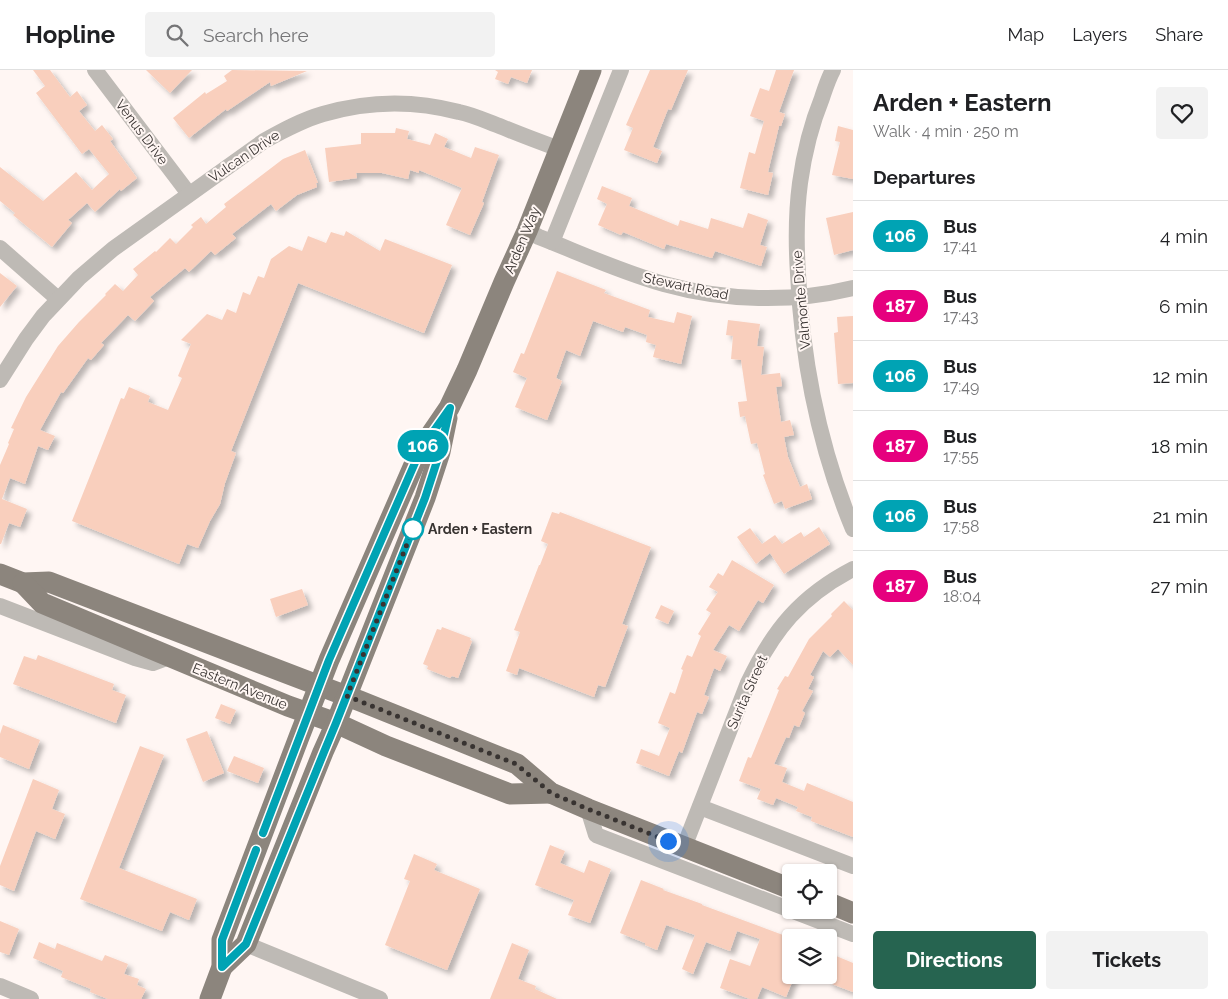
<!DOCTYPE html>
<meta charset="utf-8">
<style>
body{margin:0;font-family:Raleway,sans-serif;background:#f2f2f2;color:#202124;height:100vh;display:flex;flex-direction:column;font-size:19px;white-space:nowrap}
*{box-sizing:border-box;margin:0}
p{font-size:16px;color:#757577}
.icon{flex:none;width:28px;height:28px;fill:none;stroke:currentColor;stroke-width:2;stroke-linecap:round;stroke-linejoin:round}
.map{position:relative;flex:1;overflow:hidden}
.side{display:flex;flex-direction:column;background:#fff;width:375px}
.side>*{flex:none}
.badge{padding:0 10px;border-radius:16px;font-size:18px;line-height:32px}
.fabs{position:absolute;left:782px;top:794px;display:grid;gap:10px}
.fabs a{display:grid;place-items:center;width:55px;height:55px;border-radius:5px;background:#fff;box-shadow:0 1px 4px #0004;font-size:25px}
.you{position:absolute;width:25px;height:25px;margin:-12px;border:4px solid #fff;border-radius:50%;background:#1a73e8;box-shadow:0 0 0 8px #1a73e833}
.map>.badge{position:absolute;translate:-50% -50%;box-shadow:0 0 0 2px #fff}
h2{padding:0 20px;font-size:19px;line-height:45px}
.round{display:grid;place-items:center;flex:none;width:52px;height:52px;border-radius:5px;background:#f2f2f2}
.head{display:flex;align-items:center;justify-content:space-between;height:85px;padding:0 20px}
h1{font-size:24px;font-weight:700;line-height:38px}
.action{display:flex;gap:10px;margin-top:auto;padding:10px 20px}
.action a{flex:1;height:58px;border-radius:5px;background:#266450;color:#fff;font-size:20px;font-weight:700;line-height:58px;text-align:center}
.action a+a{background:#f2f2f2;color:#202124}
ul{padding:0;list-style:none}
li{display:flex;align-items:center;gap:15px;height:70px;padding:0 20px;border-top:1px solid #e0e0e0}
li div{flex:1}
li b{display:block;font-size:19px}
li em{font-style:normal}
li .badge{min-width:55px;font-weight:700;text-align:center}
header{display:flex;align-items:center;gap:30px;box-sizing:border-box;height:70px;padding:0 25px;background:#fff;border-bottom:1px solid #e0e0e0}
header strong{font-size:24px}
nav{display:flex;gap:28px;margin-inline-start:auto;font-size:18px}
.search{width:350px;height:45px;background:#f2f2f2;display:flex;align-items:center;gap:12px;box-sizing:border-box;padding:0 18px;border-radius:5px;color:#757577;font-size:19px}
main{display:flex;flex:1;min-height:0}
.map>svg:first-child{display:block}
</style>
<header>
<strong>Hopline</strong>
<div class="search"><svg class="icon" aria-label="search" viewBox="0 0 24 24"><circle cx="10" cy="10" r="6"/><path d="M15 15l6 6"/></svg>Search here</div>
<nav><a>Map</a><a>Layers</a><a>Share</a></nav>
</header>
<main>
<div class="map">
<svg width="853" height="929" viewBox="0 0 853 929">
<defs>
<filter id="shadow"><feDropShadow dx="4.5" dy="4.5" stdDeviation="2.5" flood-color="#0004"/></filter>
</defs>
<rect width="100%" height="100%" fill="#fff6f3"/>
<g fill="#f9cfbd" filter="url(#shadow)">
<polygon points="33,0 50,0 70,27 77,21 87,35 79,41 95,61 102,55 113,69 110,71 137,108 121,121 120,119 95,142 87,133 68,150 72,153 52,177 13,145 15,143 0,131 0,97 43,131 76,102 92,120 109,104 89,79 82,84 36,23 45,16"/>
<polygon points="146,0 192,0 170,23"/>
<polygon points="232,0 307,1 271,16 270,12 227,41 226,39 189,68 173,48 205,22 206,24 227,11 224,6"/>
<polygon points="495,0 532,0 527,13 511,7 508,14 495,9 498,2"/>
<polygon points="650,0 688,0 671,40 668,39 653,77 662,81 657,93 624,80 633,58 626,55"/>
<polygon points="776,0 794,0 779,42 785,44 781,56 779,56 768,102 773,103 768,125 740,118 749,82 755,84 764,51 750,46 760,18 769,21"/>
<polygon points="838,56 853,60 853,109 832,105 840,72 835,71"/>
<polygon points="396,58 409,61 407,69 430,75 435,63 448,69 444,77 471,88 475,77 499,85 482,132 484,133 470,165 446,155 462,118 419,100 419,103 410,100 408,109 382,103 356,103 357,108 329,112 325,78 361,74 361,63 395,63"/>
<polygon points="305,80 318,113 316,113 317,117 297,125 276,141 271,134 232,164 236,168 215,185 211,181 189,202 185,198 150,227 154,231 135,251 128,245 101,273 104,275 91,290 88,288 63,323 61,322 40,360 55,366 48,380 38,376 25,414 10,408 2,429 27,439 20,457 9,453 1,474 0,474 0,395 9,374 8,373 14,359 11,358 26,327 58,276 79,252 106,225 105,224 115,214 123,221 138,205 133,199 155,181 156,182 170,168 176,174 193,157 191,155 201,147 206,154 226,137 224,134 283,89"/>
<polygon points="602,116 632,128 629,136 678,156 680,150 708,159 711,148 743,158 748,143 768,150 760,175 767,177 761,196 715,181 712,188 666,174 664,179 623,162 621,165 598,155 607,134 597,129"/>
<polygon points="853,142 853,180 834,185 826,148"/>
<polygon points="346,161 380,181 385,169 452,195 424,263 298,213 231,381 236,383 225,413 220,434 210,451 198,478 187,474 179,494 72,451 121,328 124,329 129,317 150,326 148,332 168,340 182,308 178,306 191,274 181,270 207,244 222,250 227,239 236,243 243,222 250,225 258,206 264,208 271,189 289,176 302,181 308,166 326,173 331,162 344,166"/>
<polygon points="557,201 606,220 604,223 650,240 648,247 674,253 677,242 692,246 681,294 653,287 656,275 646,272 647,265 625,257 623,262 593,251 580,286 566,280 556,308 562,311 547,350 515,337 527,308 513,302 521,283 524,284"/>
<polygon points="0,203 17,216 0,237"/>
<polygon points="853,246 853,313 838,314 834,263 838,262 837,247"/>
<polygon points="728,250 760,254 757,276 764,277 761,305 780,303 782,316 776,317 781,352 790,350 794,365 784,367 788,387 800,417 807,414 812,429 785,439 782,431 774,434 763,405 765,404 757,373 751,374 745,346 740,347 738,332 747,331 741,290 731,289 733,266 726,265"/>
<polygon points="552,442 559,444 560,442 651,477 622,554 628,556 605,617 598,615 594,627 519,598 517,605 506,601 520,562 514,560 539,495 540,495 548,474 541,471"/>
<polygon points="819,457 830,474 784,504 770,483 756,494 737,467 750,458 762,474 775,465 782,474 801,462 804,467"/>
<polygon points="732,490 774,515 763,533 758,530 739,561 729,555 713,580 727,586 720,601 714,598 704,625 709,627 702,644 697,642 682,683 679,681 669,706 636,693 641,679 659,686 670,658 658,653 670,622 675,624 683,600 681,599 687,585 692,587 701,566 698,564 711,543 706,540 718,522 709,517 718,503 723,506"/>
<polygon points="302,519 308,535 276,547 270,529"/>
<polygon points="844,531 853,540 853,595 838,579 830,587 823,581 810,605 814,607 808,619 813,621 802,641 805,643 799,657 794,655 789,668 786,667 774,694 787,698 782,712 804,721 807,713 853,732 853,767 811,751 812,747 796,741 798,737 776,728 773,735 757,729 761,719 739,711 748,687 751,688 779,620 777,619 785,606 788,607 809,569 832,546 831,544"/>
<polygon points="661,535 674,541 668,554 655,548"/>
<polygon points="442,557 471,568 470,570 472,571 458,608 452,606 450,608 427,599 428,596 423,594 437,559 441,560"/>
<polygon points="38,585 114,614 112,620 126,625 116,653 13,614 24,586 36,590"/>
<polygon points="221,634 236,640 230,654 215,648"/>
<polygon points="3,655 40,670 29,699 0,687 0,664"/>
<polygon points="207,661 224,703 203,712 186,669"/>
<polygon points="140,676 164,685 119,798 197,829 189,850 170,842 162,861 80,829"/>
<polygon points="234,686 264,698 258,713 227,701"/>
<polygon points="33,709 59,720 52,739 65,744 55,769 36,761 14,821 0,815 0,796"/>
<polygon points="550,775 565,781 560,793 584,803 589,790 611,799 590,853 568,845 574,830 535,815"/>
<polygon points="414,784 437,794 434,800 480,819 447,900 385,875 410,811 404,809"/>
<polygon points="641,810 664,819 663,820 702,834 702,835 791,868 791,905 795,905 786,927 762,917 757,929 750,929 720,918 730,889 750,896 760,869 737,861 730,881 706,872 693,904 682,899 695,865 666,855 657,880 645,875 645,873 620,863"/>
<polygon points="0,851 19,859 9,885 0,882"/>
<polygon points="39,872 55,879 57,873 102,891 105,885 128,894 124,904 139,909 137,915 146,919 141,929 108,929 90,922 91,919 61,907 63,901 33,888"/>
<polygon points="512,873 529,880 518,909 536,916 535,919 557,929 490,929"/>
<polygon points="829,883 853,893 853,922 829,913"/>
</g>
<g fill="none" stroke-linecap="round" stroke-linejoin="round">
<g stroke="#bebab5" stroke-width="16">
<polyline points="95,0 189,124"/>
<path d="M833 0C828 9 825 19 822 28 811 55 804 84 800 113 796 143 796 173 798 204 802 290 820 379 853 459"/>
<path d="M527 161 539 167C580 183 621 202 664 214 725 231 792 233 853 218"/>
<polyline points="552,172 621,0"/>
<polyline points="0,178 58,229"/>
<path d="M0 310 26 269 43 246 79 208 113 179 264 71C282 61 302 50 323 44 367 31 414 30 459 42 474 45 488 52 502 57 521 65 540 72 559 79"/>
<polyline points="0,536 135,588 153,593 169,587"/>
<polyline points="700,737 853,796"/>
<polyline points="588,739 596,765 853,864"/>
<path d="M684 777 748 613C773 560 801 526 853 499"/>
<polyline points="246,874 380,929"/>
<polyline points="0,916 31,929"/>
</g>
<g stroke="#8c857d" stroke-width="21">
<polyline points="0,504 23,513 49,512 307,611 360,631 517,694 551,723 588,739 791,819"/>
<polyline points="23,513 42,533 288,636 336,653 386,676 510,724 551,723"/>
<polyline points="829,833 853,843"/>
<polyline points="222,897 246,874 323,682 336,653 425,428 440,382 447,348"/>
<polyline points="210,929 222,897 222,870 299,667 329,590 421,379 449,338 467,300 504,212 527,161 591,0"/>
</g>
</g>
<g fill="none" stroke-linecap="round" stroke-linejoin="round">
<defs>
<polyline id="line" points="256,780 222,870 222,897 246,874 324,682 336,653 425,428 440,382 450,338 421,379 329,590 263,763"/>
</defs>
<use href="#line" stroke="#fff" stroke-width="11"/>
<use href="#line" stroke="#00a3b4" stroke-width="8"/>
<polyline stroke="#383331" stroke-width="5" stroke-dasharray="0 9" points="413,459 347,626 516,694 551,723 588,739 668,771"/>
</g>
<circle fill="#fff" stroke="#00a3b4" stroke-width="2.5" cx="413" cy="459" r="10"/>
<g text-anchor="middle" stroke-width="4" stroke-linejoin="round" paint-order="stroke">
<g font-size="14" fill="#383331" stroke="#fff6f3">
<text transform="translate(142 62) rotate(53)" y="5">Venus Drive</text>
<text transform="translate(244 86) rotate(-34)" y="5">Vulcan Drive</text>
<text transform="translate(522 170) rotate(-67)" y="5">Arden Way</text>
<text transform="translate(686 216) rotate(12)" y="5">Stewart Road</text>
<text transform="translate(801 230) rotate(-95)" y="5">Valmonte Drive</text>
<text transform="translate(240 616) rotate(22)" y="5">Eastern Avenue</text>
<text transform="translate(747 622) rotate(-66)" y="5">Surita Street</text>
</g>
<g font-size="14" font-weight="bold" fill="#383331" stroke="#fff6f3" text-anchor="start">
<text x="428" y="464">Arden + Eastern</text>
</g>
</g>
</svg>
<div class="fabs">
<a><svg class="icon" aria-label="locate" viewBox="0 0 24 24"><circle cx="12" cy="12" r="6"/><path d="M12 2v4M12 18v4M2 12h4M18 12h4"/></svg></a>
<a><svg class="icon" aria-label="layers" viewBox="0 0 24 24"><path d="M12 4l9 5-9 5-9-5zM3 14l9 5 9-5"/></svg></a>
</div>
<div class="you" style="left:668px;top:771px"></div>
<b class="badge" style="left:423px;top:376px;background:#00a3b4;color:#fff">106</b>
</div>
<section class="side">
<div class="head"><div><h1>Arden + Eastern</h1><p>Walk · 4 min · 250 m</p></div><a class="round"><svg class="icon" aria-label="heart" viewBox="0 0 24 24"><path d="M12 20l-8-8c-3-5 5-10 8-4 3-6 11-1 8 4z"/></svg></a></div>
<h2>Departures</h2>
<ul>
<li><span class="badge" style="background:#00a3b4;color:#fff">106</span><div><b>Bus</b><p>17:41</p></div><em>4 min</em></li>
<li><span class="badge" style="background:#e6007e;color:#fff">187</span><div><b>Bus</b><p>17:43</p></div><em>6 min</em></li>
<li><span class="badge" style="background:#00a3b4;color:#fff">106</span><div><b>Bus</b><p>17:49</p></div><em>12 min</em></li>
<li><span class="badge" style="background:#e6007e;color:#fff">187</span><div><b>Bus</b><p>17:55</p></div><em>18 min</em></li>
<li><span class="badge" style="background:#00a3b4;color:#fff">106</span><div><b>Bus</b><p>17:58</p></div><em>21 min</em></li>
<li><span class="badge" style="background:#e6007e;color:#fff">187</span><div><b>Bus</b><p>18:04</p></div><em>27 min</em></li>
</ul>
<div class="action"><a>Directions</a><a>Tickets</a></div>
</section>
</main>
